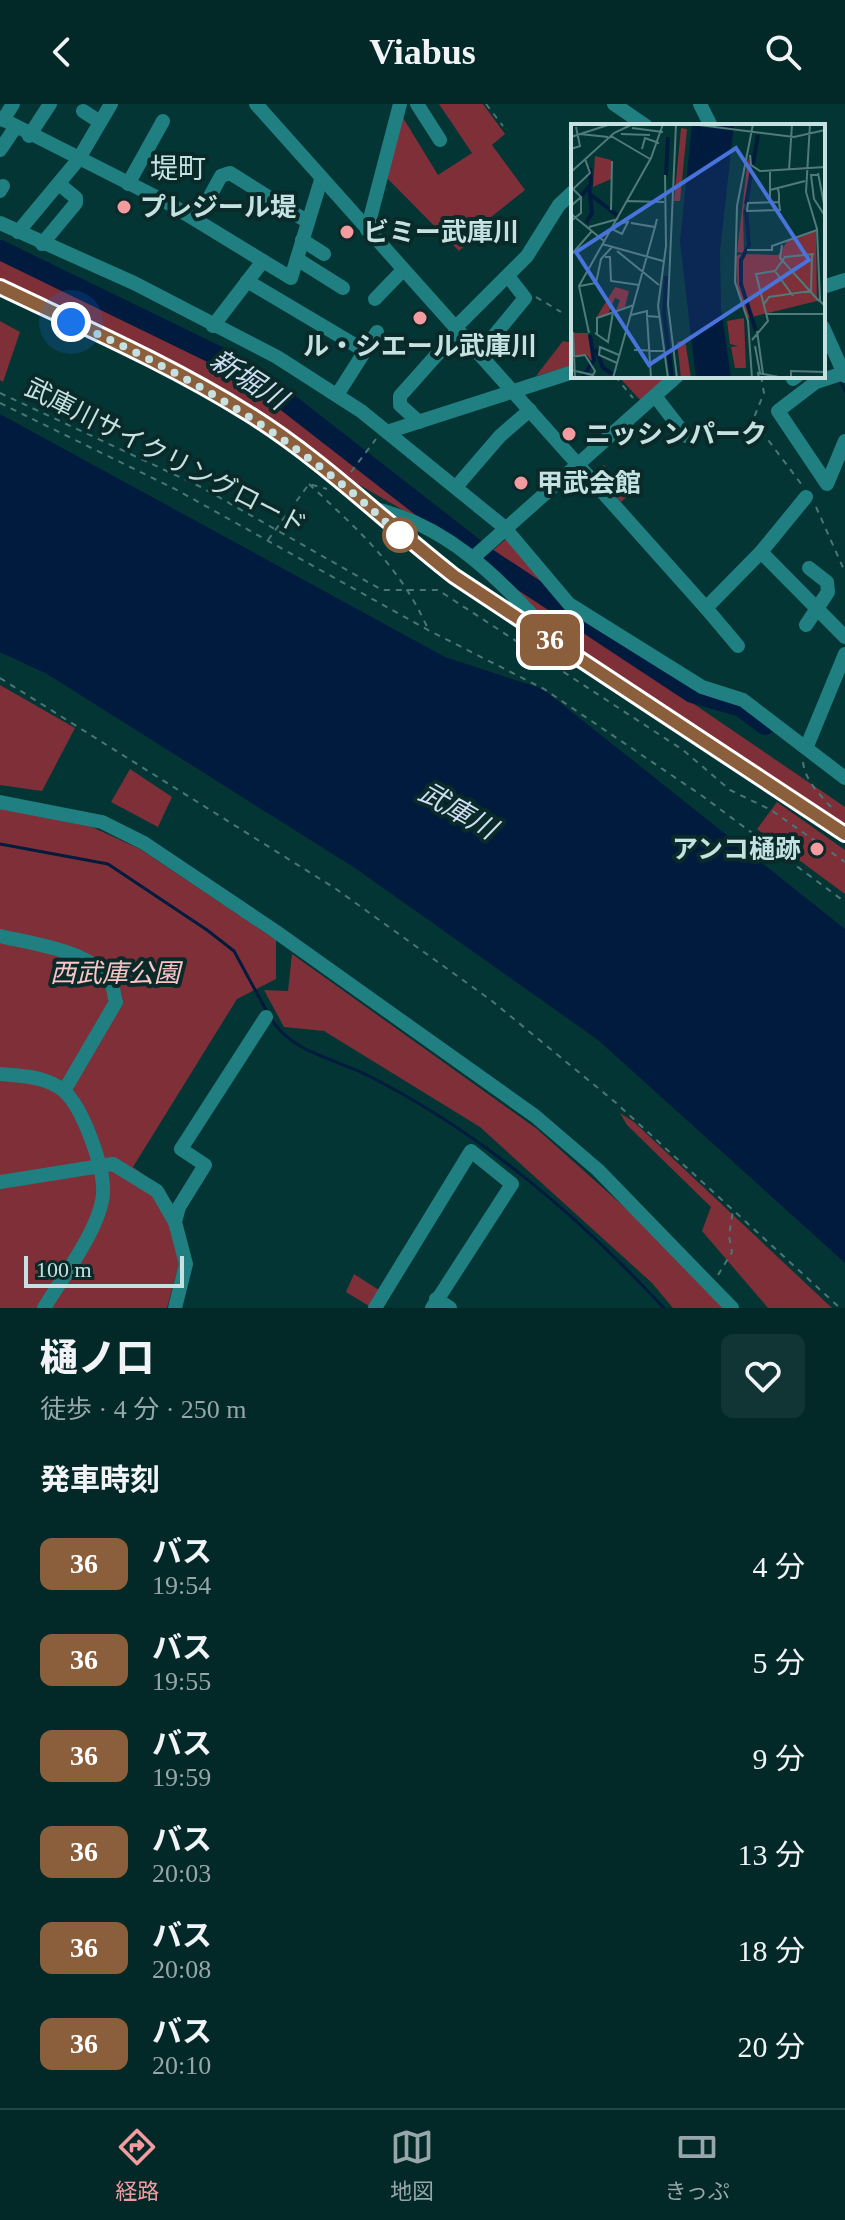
<!DOCTYPE html>
<html lang="ja">
<meta charset="utf-8">
<style>
body{margin:0;font-family:"Times New Roman","Noto Sans JP",serif;background:#113434;color:#f1f3f6;height:100vh;display:flex;flex-direction:column;font-size:30px;white-space:nowrap}
*{box-sizing:border-box;margin:0}
p{font-size:26px;color:#97a6a8}
.icon{flex:none;width:44px;height:44px;fill:none;stroke:currentColor;stroke-width:2;stroke-linecap:round;stroke-linejoin:round}
.map{position:relative;height:1204px;overflow:hidden}
.details{display:flex;flex-direction:column;background:#032828;flex:1}
.details>*{flex:none}
.badge{padding:0 16px;border-radius:12px;font-size:28px;line-height:52px}
.scale{position:absolute;left:24px;bottom:20px;width:160px;box-sizing:border-box;padding-left:8px;border:4px solid #c5e1e1;border-top:0;font-size:22px;line-height:28px;white-space:nowrap;color:#c5e1e1;-webkit-text-stroke:6px #0a2929;paint-order:stroke}
.you{position:absolute;width:40px;height:40px;margin:-20px;border:6px solid #fff;border-radius:50%;background:#1a73e8;box-shadow:0 0 0 12px #1a73e833}
.map>.badge{position:absolute;translate:-50% -50%;box-shadow:0 0 0 4px #fff}
h2{padding:0 40px;font-size:30px;line-height:72px}
.round{display:grid;place-items:center;flex:none;width:84px;height:84px;border-radius:12px;background:#113434}
.summary{display:flex;align-items:center;justify-content:space-between;height:136px;padding:0 40px}
h1{font-size:38px;font-weight:800;line-height:60px}
ul{padding:0;list-style:none}
li{display:flex;align-items:center;gap:24px;height:96px;padding:0 40px}
li div{flex:1}
li b{display:block;font-size:30px}
li em{font-style:normal}
li .badge{min-width:88px;font-weight:700;text-align:center}
header{display:flex;justify-content:space-between;align-items:center;height:104px;padding:0 40px;background:#032828;font-size:36px;font-weight:800}
.tab-bar{display:flex;justify-content:space-around;align-items:center;height:112px;border-top:2px solid #244445;background:#032828;font-size:22px;color:#97a6a8}
.tab-bar a{display:grid;justify-items:center;gap:4px}
.tab-bar .active{color:#f49b9f}
.map>svg:first-child{display:block}
</style>
<header><svg class="icon" aria-label="back" viewBox="0 0 24 24"><path d="M15 5l-7 7 7 7"/></svg>Viabus<svg class="icon" aria-label="search" viewBox="0 0 24 24"><circle cx="10" cy="10" r="6"/><path d="M15 15l6 6"/></svg></header>
<div class="map">
<svg width="845" height="1204" viewBox="0 0 845 1204">
<rect width="100%" height="100%" fill="#043535"/>
<g fill="#7e2f38">
<polygon points="439,0 483,0 505,30 492,41 525,86 476,125 479,130 459,147 386,73 402,12 438,71 472,49"/>
<polygon points="0,153 221,260 276,297 437,419 434,424 344,372 290,330 0,178"/>
<polygon points="0,217 20,228 3,278 0,276"/>
<polygon points="563,237 573,239 573,261 536,272"/>
<polygon points="618,272 659,272 664,278 641,297"/>
<polygon points="604,361 630,390 621,398 595,368"/>
<polygon points="507,434 575,519 845,703 845,724 569,540 505,475 508,472 527,484 530,480 490,449"/>
<polygon points="0,581 75,624 42,687 0,681"/>
<polygon points="130,665 172,693 158,723 111,698"/>
<polygon points="777,698 845,746 845,790 757,725"/>
<polygon points="0,704 92,723 140,745 276,836 276,875 237,895 133,1063 165,1086 179,1160 167,1204 0,1204"/>
<polygon points="292,850 537,1025 668,1142 726,1204 673,1204 652,1179 480,1023 324,927 284,923 264,886 288,887"/>
<polygon points="620,1009 634,1018 832,1204 768,1204 702,1127 711,1103 627,1021"/>
<polygon points="354,1170 379,1186 369,1202 346,1188"/>
</g>
<polygon fill="#011b3e" points="0,310 445,553 543,585 845,825 845,1159 598,936 355,764 47,570 0,548"/>
<g fill="none" stroke-linecap="round" stroke-linejoin="round">
<g stroke="#011b3e" stroke-width="3">
<polyline points="840,276 845,287"/>
<polyline points="0,740 108,760 207,826 234,847 266,906"/>
<path d="M270 913C290 948 333 954 367 971 482 1029 577 1111 664 1204"/>
</g>
<g stroke="#011b3e" stroke-width="20">
<polyline points="0,146 218,252 274,288 473,443"/>
<polyline points="489,455 692,589 741,603 765,621"/>
</g>
<g stroke="#4c7676" stroke-width="2" stroke-dasharray="6 6" stroke-linecap="butt">
<polyline points="486,0 503,22"/>
<polyline points="536,193 561,208"/>
<polyline points="615,272 633,294"/>
<polyline points="761,272 764,289 753,316 802,381"/>
<polyline points="0,289 201,383 382,486 438,486 683,646 730,686 771,706 845,758"/>
<polyline points="0,299 175,385 428,526 544,585 701,691 845,798"/>
<polyline points="351,368 376,335"/>
<path d="M309 380C358 426 400 462 428 525"/>
<polyline points="816,403 845,468"/>
<polyline points="268,436 309,380 327,385"/>
<polyline points="0,574 336,785 492,897 615,998 840,1204"/>
<path d="M803 658C805 677 821 692 833 705"/>
<polyline points="718,1171 732,1148 729,1132 733,1106"/>
</g>
<g stroke="#207f80" stroke-width="14">
<polyline points="256,0 706,504"/>
<polyline points="417,0 440,36"/>
<polyline points="614,0 646,22"/>
<polyline points="700,0 711,22"/>
<polyline points="83,7 100,18"/>
<polyline points="0,14 168,99 263,157"/>
<polyline points="3,16 13,0"/>
<polyline points="29,32 50,0"/>
<polyline points="0,46 15,24"/>
<polyline points="128,80 163,17"/>
<polyline points="0,87 3,82"/>
<polyline points="197,116 221,72 230,69 308,118"/>
<polyline points="0,119 134,179 277,253 361,307 504,423 569,500 702,583 743,596 845,674"/>
<polyline points="367,126 400,0"/>
<polyline points="18,128 78,56 111,0"/>
<polyline points="302,136 324,150"/>
<polyline points="42,140 76,99 76,94 59,80"/>
<polyline points="297,155 343,184"/>
<polyline points="247,177 365,247"/>
<polyline points="823,183 845,176"/>
<polyline points="375,195 403,166"/>
<polyline points="213,222 263,157 291,174 321,76"/>
<polyline points="823,223 845,272"/>
<polyline points="455,224 527,152 559,101 573,88"/>
<polyline points="479,250 525,194 508,172"/>
<polyline points="844,269 816,278 778,307 827,380 845,337"/>
<polyline points="793,275 797,272"/>
<polyline points="337,291 377,228"/>
<polyline points="655,292 686,332"/>
<polyline points="419,318 400,301 400,292 458,227"/>
<polyline points="387,328 573,268"/>
<polyline points="456,383 500,332 530,306"/>
<path d="M372 404C451 422 498 475 551 531"/>
<polyline points="761,448 845,533"/>
<polyline points="474,453 677,272"/>
<polyline points="806,521 828,488 827,478 809,464"/>
<polyline points="738,542 706,504 761,448 806,393"/>
<polyline points="807,642 845,550"/>
<polyline points="0,698 102,718 144,739 275,827 535,1012 598,1066 732,1204"/>
<path d="M0 832C33 840 92 846 111 879 114 884 114 893 116 898L64 987"/>
<path d="M0 970C21 972 47 972 64 987 83 1004 105 1065 103 1090 100 1125 62 1174 44 1204"/>
<polyline points="0,1078 113,1060 157,1087 175,1118"/>
<polyline points="436,1195 450,1204"/>
<polyline points="175,1204 186,1160 175,1118 179,1103 205,1061 181,1045 266,913"/>
<polyline points="375,1204 471,1047 512,1080 432,1204"/>
</g>
<path stroke="#1acacc" stroke-width="16" d="M0 183C84 223 171 261 249 310 323 356 385 419 454 472L845 730"/>
</g>
<g fill="none" stroke-linecap="round" stroke-linejoin="round">
<defs>
<path id="line" d="M0 183C84 223 171 261 249 310 323 356 386 419 454 472L845 730"/>
</defs>
<use href="#line" stroke="#fff" stroke-width="18"/>
<use href="#line" stroke="#8b5e3c" stroke-width="12"/>
<path stroke="#c5e1e1" stroke-width="8" stroke-dasharray="0 14.4" d="M71 218C197 274 301 338 400 431"/>
</g>
<g fill="#f49b9f" stroke="#0a2929" stroke-width="3">
<circle cx="124" cy="103" r="8"/>
<circle cx="347" cy="128" r="8"/>
<circle cx="420" cy="214" r="8"/>
<circle cx="569" cy="330" r="8"/>
<circle cx="521" cy="379" r="8"/>
<circle cx="817" cy="745" r="8"/>
</g>
<circle fill="#fff" stroke="#8b5e3c" stroke-width="4" cx="400" cy="431" r="16"/>
<g text-anchor="middle" stroke-width="8" stroke-linejoin="round" paint-order="stroke">
<g font-size="26" font-weight="bold" fill="#c5e1e1" stroke="#0a2929" text-anchor="start">
<text x="140" y="112">プレジール堤</text>
<text x="363" y="137">ビミー武庫川</text>
<text x="420" y="251" text-anchor="middle">ル・シエール武庫川</text>
<text x="585" y="339">ニッシンパーク</text>
<text x="537" y="388">甲武会館</text>
<text x="801" y="754" text-anchor="end">アンコ樋跡</text>
</g>
<g font-size="26" fill="#c5e1e1" stroke="#0a2929">
<text transform="translate(166 352) rotate(27)" y="9">武庫川サイクリングロード</text>
</g>
<g font-size="26" font-style="italic" fill="#fbc4c6" stroke="#0a2929">
<text x="115" y="878">西武庫公園</text>
</g>
<g font-size="28" fill="#c5e1e1" stroke="#0a2929">
<text x="178" y="74">堤町</text>
</g>
<g font-size="28" font-style="italic" fill="#cedcf0" stroke="#0a2929">
<text transform="translate(249 275) rotate(33)" y="10">新堀川</text>
<text transform="translate(458 706) rotate(30)" y="10">武庫川</text>
</g>
</g>
<g transform="translate(571 20)">
<rect width="254" height="254" fill="#043535"/>
<path d="M110 4 116 5 109 77H103ZM24 32 40 36V55L22 63ZM177 34 181 44 172 88 173 130 207 131 217 116 245 107 246 177 177 194 166 166 165 132 173 129 166 128ZM44 163 58 167 54 183 45 186 49 176 44 174 37 190 25 194ZM173 194 175 244H164L160 223 167 222 159 220 156 197ZM3 209H17L21 238 16 231 2 232ZM114 216 120 254H110L106 218Z" fill="#7e2f38"/>
<path d="M121 0H163L149 127 150 185 160 254H125L109 118Z" fill="#011b3e"/>
<path fill="none" stroke="#011b3e" stroke-width="4" d="M182 40 187 11M95 52 97 13M20 71 47 92M10 72 20 60 19 44M175 80 181 45M175 86 178 121 170 136V160L185 207M15 99 21 89 18 61M95 152 93 190 101 254M25 225 32 244 42 250M11 254 23 236 19 211"/>
<path fill="none" stroke="#517a7a" stroke-width="2" d="M105 0 97 181 106 254M120 0 223 13 254 6M239 0 235 68 246 105 249 177 254 182M61 4 92 8M9 10 37 13M50 10 79 11M40 12 79 35M0 13 40 0M0 25 9 22 5 3M71 25 74 14 88 19M179 31 180 41 189 47 254 43M218 46 221 0M0 48 43 9 62 0M199 48V79M247 49 254 85M94 51 95 122 87 182 97 254M247 51H240L243 75 254 92M207 65 208 70V78L209 86 176 87 177 79 208 78M199 66 234 57M0 67 19 49 14 35M55 77 93 78M0 82 10 73 2 65M40 86 41 37M0 90 33 117M0 97 10 89V73M60 99 84 103 86 95M18 103 47 95M41 105 51 110 57 98 45 100M31 120 92 137M211 121 209 134 248 177M176 126H201V122L246 106M46 127 88 161M0 131 21 107M34 133H39L40 157 68 161M204 147 214 133 243 130M204 147 222 172M9 162 25 159 30 135 41 123M193 180 198 173 240 167 241 130M195 190H254M60 191 76 187V192L89 193M76 192 80 254M186 207 192 250M2 208 4 254M18 209 8 162 80 34 92 0M24 209 37 218 42 188M26 210V194L63 181M181 216 197 197 185 150 204 147M184 222 189 249M63 226 93 227M0 233 14 231 24 247 22 251 0 246M46 239 28 231 29 223 48 231M42 254 84 103M181 254 177 197 164 158 166 82 182 0M188 254 187 249 213 254M220 254V247L254 248"/>
<path fill="#4773da" fill-opacity="0.15" stroke="#4773da" stroke-width="4" d="M165 24 238 136 78 241 5 128Z"/>
<rect width="254" height="254" fill="none" stroke="#c5e1e1" stroke-width="4"/>
</g>
</svg>
<div class="scale">100 m</div>
<div class="you" style="left:71px;top:218px"></div>
<b class="badge" style="left:550px;top:536px;background:#8b5e3c;color:#fff">36</b>
</div>
<section class="details">
<div class="summary"><div><h1>樋ノ口</h1><p>徒歩 · 4 分 · 250 m</p></div><a class="round"><svg class="icon" aria-label="heart" viewBox="0 0 24 24"><path d="M12 20l-8-8c-3-5 5-10 8-4 3-6 11-1 8 4z"/></svg></a></div>
<h2>発車時刻</h2>
<ul>
<li><span class="badge" style="background:#8b5e3c;color:#fff">36</span><div><b>バス</b><p>19:54</p></div><em>4 分</em></li>
<li><span class="badge" style="background:#8b5e3c;color:#fff">36</span><div><b>バス</b><p>19:55</p></div><em>5 分</em></li>
<li><span class="badge" style="background:#8b5e3c;color:#fff">36</span><div><b>バス</b><p>19:59</p></div><em>9 分</em></li>
<li><span class="badge" style="background:#8b5e3c;color:#fff">36</span><div><b>バス</b><p>20:03</p></div><em>13 分</em></li>
<li><span class="badge" style="background:#8b5e3c;color:#fff">36</span><div><b>バス</b><p>20:08</p></div><em>18 分</em></li>
<li><span class="badge" style="background:#8b5e3c;color:#fff">36</span><div><b>バス</b><p>20:10</p></div><em>20 分</em></li>
</ul>
</section>
<nav class="tab-bar">
<a class="active"><svg class="icon" aria-label="directions" viewBox="0 0 24 24"><path d="M12 3l9 9-9 9-9-9zM9 14v-3h6M13 9l2 2-2 2"/></svg>経路</a>
<a><svg class="icon" aria-label="map" viewBox="0 0 24 24"><path d="M3 6l6-2 6 2 6-2v14l-6 2-6-2-6 2zM9 4v14M15 6v14"/></svg>地図</a>
<a><svg class="icon" aria-label="tickets" viewBox="0 0 24 24"><path d="M3 7h18v10H3zM15 7v10"/></svg>きっぷ</a>
</nav>
